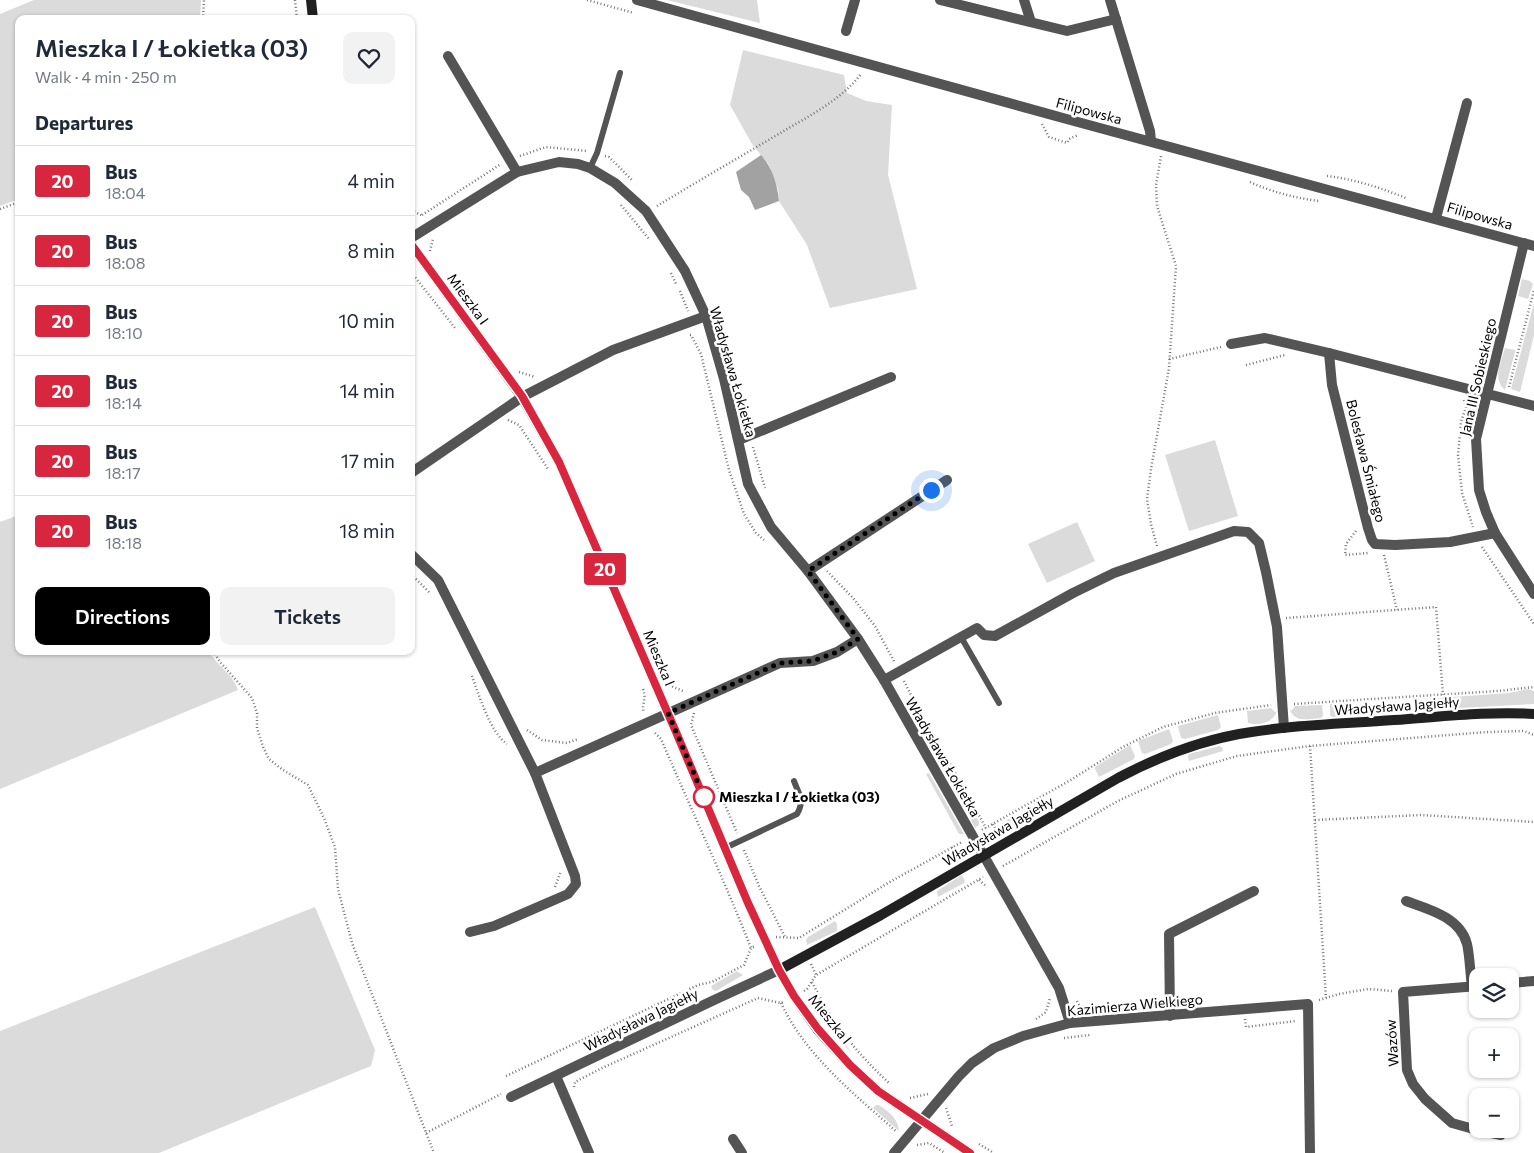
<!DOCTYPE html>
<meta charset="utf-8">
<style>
body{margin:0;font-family:Commissioner,sans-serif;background:#f2f2f3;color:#1f2937;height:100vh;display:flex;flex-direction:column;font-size:19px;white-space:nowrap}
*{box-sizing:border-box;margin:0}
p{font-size:16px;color:#747a83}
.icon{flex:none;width:28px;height:28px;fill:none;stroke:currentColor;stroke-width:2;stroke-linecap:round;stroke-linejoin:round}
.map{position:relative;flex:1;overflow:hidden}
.drawer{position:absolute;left:15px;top:15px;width:400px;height:640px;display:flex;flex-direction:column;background:#fff;border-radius:10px;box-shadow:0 1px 4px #0004}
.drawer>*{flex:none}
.badge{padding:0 10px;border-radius:4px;font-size:18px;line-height:32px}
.controls{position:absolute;left:1469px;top:968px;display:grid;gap:10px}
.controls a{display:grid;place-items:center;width:50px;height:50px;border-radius:10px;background:#fff;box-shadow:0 1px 4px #0004;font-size:25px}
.you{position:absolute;width:25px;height:25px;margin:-12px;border:4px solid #fff;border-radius:50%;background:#1a73e8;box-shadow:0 0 0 8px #1a73e833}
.map>.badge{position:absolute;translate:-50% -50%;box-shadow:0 0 0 2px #fff}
h2{padding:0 20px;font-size:19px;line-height:45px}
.round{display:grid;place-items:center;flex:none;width:52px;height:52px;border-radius:10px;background:#f2f2f3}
.overview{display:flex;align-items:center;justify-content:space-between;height:85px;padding:0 20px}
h1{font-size:24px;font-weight:600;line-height:38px}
.primary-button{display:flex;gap:10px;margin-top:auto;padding:10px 20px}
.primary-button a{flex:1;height:58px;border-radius:10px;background:#000;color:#fff;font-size:20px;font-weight:600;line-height:58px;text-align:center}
.primary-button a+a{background:#f2f2f3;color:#1f2937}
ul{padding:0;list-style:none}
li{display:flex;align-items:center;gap:15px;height:70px;padding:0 20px;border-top:1px solid #e0e1e3}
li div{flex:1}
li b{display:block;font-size:19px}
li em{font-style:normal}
li .badge{min-width:55px;font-weight:700;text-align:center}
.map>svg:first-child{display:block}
</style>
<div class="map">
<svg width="1534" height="1153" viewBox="0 0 1534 1153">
<rect width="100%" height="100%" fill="#fff"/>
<g fill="#dbdbdb">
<polygon points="34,0 201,0 200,19 19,19 19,199 0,206 0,14"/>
<polygon points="667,0 757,0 760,23"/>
<polygon points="743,50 844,75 847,93 866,101 892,105 888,175 917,289 830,308 807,245 779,201 778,189 769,165 752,144 730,105"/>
<polygon points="1522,279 1530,281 1533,284 1528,299 1518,296"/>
<polygon points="1534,303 1534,335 1520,392 1511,389"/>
<path d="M1505 348 1515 350V352L1505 390C1492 379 1501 362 1505 348Z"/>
<polygon points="1215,440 1238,516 1189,531 1165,455"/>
<path d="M19 515V651H209C217 666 233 674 238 690L0 789V522Z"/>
<polygon points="1077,522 1095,561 1047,583 1028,544"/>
<polygon points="1528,689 1534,691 1534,704 1440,709 1438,708 1438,698 1509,693"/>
<polygon points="1348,703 1349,714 1347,716 1332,717 1330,715 1330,704"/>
<path d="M1322 705 1323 716 1321 718C1309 719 1295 723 1290 710H1292L1295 706Z"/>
<path d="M1271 708 1275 712 1277 711C1273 723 1259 726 1248 723L1247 711Z"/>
<polygon points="1218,715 1221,727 1218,730 1185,739 1181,738 1178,726"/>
<polygon points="1169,729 1173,741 1171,744 1145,754 1142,753 1138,741"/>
<polygon points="1130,745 1135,756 1134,759 1099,777 1095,769 1095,767"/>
<polygon points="1219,746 1222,747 1223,751 1189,761 1188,757 1189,754"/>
<polygon points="944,763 946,763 959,786 954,789 941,766"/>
<polygon points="929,773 964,834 959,834 926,774"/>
<polygon points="965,797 979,822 979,825 975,828 960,800"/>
<polygon points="1013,816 1017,824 1002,834 999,829 1000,825"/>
<polygon points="962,875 965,881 964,883 938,897 937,891"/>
<polygon points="315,907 375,1050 371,1066 159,1153 0,1153 0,1031"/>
<polygon points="835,921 837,924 837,931 807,945 806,940 808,937"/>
<polygon points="737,971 743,975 716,991 713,990 711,986"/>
<polygon points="807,998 812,998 816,1001 852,1054 830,1029"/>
<path d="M876 1105H879C889 1112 898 1118 899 1131L873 1108Z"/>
</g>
<path fill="#a2a2a2" d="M761 155C773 169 777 183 779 201L755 210 749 197 741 190 736 172Z"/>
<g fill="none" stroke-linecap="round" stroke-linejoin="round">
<g stroke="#767676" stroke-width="2.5" stroke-dasharray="1 2.5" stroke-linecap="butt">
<polyline points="295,0 297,19"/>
<polyline points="587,0 634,13"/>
<polyline points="203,19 204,0"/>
<polyline points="1042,124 1049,137 1067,143 1069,139 1078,135"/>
<polyline points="520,156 546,147 587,151"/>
<polyline points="605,156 609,157 632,180"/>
<path d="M1327 176C1354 179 1381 188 1406 198"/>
<path d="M1250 182C1272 192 1295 198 1319 201"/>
<polyline points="621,205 649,239"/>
<path d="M657 206C698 181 740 157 782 132 809 116 841 100 861 74"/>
<polyline points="0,209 19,202"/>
<polyline points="411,210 423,216"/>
<polyline points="422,215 501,164"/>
<polyline points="430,251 433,239"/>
<polyline points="411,272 455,328"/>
<polyline points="671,273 676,284"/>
<polyline points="680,291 688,311"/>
<polyline points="690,335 691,335 701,354 729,470 744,514 756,533 764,540"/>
<polyline points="1169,359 1221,347"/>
<polyline points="1246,365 1285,355"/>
<polyline points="519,372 535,377"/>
<polyline points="1509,387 1534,290"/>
<polyline points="1464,400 1466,407 1461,422 1458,455 1462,493 1473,527"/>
<polyline points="508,420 519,425 548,469"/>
<polyline points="753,447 765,488"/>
<polyline points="1356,531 1346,544 1345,555 1368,553"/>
<polyline points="1157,546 1151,524 1147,499 1151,469 1169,368 1176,266 1157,206 1156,185 1161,156"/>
<polyline points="1482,547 1534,624"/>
<polyline points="1384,555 1397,610"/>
<polyline points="827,571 853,598 875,626 895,663"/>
<polyline points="411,574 430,593"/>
<polyline points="1286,618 1436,607 1443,695"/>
<polyline points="213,651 220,662 252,698 257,713 257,728 263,747 269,759 283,770 308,785 324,818 335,847 338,889 352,943 434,1153"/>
<path d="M472 676C479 695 490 732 507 744"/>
<polyline points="904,681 919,711 943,751 986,828"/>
<polyline points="669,685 685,692"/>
<path d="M643 689C647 700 641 705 644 713"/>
<polyline points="1294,704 1498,691 1534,687"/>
<polyline points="694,713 691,725 737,833"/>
<polyline points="527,730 542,740 567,743 578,739"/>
<path d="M655 733 661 739C691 809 723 877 751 948"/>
<polyline points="1310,746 1326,998"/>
<polyline points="1315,820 1421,815 1534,822"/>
<polyline points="993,824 998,834"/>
<polyline points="982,830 1069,781 1123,747 1163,727 1215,713 1271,705"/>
<polyline points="952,847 957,857"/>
<polyline points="744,850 759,886 785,937"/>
<polyline points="1003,866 1118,801 1176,774 1237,756 1310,746 1487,732 1524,731 1534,735"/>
<polyline points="979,880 987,887"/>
<polyline points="555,887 561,871"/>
<polyline points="776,937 799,938 888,883 962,842"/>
<polyline points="811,964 816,975"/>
<path d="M812 982C832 1023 856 1052 889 1083"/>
<polyline points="804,991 807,989 816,975 983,877"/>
<polyline points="1319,1000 1339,994 1368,989 1392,991"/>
<polyline points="1077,1001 1079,1005 1088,1009"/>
<path d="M781 1003C806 1056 854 1094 897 1132"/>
<polyline points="1036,1019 1046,1012 1050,998"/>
<polyline points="1245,1019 1246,1027 1296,1021"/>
<polyline points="1064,1038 1090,1035"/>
<polyline points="506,1076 698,985 712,982 744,965 751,948 755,946"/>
<polyline points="574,1087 575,1082 602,1068 758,998 781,1003 783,1002"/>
<polyline points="910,1098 928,1094"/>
<polyline points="946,1108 952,1126"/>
<polyline points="426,1133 501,1094"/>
<polyline points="979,1144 994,1153"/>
<polyline points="917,1145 929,1143 945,1153"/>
</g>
<g stroke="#545454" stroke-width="6">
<polyline points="590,168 597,153 620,73"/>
<polyline points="961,637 999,703"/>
<path d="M725 848 797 814C805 800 799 795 794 781"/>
</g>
<g stroke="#545454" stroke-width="10">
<polyline points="637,0 1063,118 1534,246"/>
<polyline points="940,0 1067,31 1116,19"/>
<polyline points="1024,0 1031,22"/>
<polyline points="1110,0 1150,131 1151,141"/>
<polyline points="846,31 855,0"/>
<polyline points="448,56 517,172"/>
<polyline points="1436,218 1467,103"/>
<polyline points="411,238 517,172 559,162 578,164 590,168 615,183 646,211 685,271 706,316 724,379 748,484 771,527 808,571 858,639 884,680 1059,988 1070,1023"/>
<polyline points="1524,243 1476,439 1479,490 1486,512 1495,533 1534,594"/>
<polyline points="1231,344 1265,338 1329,353"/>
<polyline points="739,440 891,377"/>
<polyline points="411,473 522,397 613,350 706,316"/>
<polyline points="1495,533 1450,542 1395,545 1375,544 1372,540 1368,528 1332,385 1329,353 1534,406"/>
<polyline points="411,554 438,580 535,773 575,876 576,884 568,894 494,926 470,932"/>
<polyline points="808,571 947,480"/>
<polyline points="884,680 977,628 984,635 995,636 1073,593 1114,573 1234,531 1248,532 1259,543 1266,572 1277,627 1284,728"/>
<polyline points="535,773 780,663 813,661 837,652 858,639"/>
<path d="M1406 901C1428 909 1460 917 1467 944 1470 957 1470 973 1472 986"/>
<polyline points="1510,983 1534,981"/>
<polyline points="1478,986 1403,992 1407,1070 1413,1084 1425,1099 1452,1123 1477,1130 1501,1135"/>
<polyline points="1170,1016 1169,934 1254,891"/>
<polyline points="556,1076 589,1153"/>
<polyline points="511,1097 712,1001 779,970"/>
<polyline points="733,1139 742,1153"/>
<polyline points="894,1153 959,1076 972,1063 994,1048 1023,1036 1070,1023 1308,1004 1310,1153"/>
</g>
<g stroke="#212121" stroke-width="10">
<polyline points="311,0 313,19"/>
<polyline points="411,244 522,397 559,462 676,732 748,903 779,970 794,996 817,1029 850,1065 878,1091 970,1153"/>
<path d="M779 970 881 915 1118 778C1156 758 1196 742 1239 734 1289 725 1342 724 1394 720 1440 717 1487 711 1534 714"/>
</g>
</g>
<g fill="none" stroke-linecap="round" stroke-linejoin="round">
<defs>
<polyline id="line" points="411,244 522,396 559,462 676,732 748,903 779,970 794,996 818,1029 850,1065 878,1091 970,1153"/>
</defs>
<use href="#line" stroke="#fff" stroke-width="11"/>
<use href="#line" stroke="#d7263d" stroke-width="8"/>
<polyline stroke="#000" stroke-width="5" stroke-dasharray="0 9" points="704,797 668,713 780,663 813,661 837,652 858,639 808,571 931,490"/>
</g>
<circle fill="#fff" stroke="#d7263d" stroke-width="2.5" cx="704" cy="797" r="10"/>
<g text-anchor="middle" stroke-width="5" stroke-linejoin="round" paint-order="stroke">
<g font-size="14" fill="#000" stroke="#fff">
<text transform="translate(1089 111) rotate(15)" y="5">Filipowska</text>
<text transform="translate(1480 216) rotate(16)" y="5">Filipowska</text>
<text transform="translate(468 299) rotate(54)" y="5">Mieszka I</text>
<text transform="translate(733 372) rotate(74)" y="5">Władysława Łokietka</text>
<text transform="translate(1478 377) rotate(-77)" y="5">Jana III Sobieskiego</text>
<text transform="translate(1366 461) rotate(76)" y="5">Bolesława Śmiałego</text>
<text transform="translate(659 658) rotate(67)" y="5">Mieszka I</text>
<text transform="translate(1397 706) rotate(-4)" y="5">Władysława Jagiełły</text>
<text transform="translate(943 757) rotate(60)" y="5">Władysława Łokietka</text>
<text transform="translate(998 831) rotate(-30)" y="5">Władysława Jagiełły</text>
<text transform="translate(1135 1005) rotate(-5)" y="5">Kazimierza Wielkiego</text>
<text transform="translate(830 1019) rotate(51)" y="5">Mieszka I</text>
<text transform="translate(641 1020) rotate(-26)" y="5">Władysława Jagiełły</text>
<text transform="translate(1392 1043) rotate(-94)" y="5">Wazów</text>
</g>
<g font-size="14" font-weight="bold" fill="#000" stroke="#fff" text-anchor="start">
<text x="719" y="802">Mieszka I / Łokietka (03)</text>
</g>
</g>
</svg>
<div class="controls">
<a><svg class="icon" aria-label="layers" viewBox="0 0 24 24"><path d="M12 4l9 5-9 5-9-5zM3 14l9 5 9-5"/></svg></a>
<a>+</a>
<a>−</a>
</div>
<div class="you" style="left:931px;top:490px"></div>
<b class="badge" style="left:605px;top:569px;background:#d7263d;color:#fff">20</b>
<section class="drawer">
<div class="overview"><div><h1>Mieszka I / Łokietka (03)</h1><p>Walk · 4 min · 250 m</p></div><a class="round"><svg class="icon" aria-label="heart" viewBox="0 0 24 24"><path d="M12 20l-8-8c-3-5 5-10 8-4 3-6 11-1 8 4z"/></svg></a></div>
<h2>Departures</h2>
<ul>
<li><span class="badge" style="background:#d7263d;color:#fff">20</span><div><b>Bus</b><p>18:04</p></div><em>4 min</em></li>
<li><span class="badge" style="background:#d7263d;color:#fff">20</span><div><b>Bus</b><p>18:08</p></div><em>8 min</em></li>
<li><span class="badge" style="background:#d7263d;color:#fff">20</span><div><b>Bus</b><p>18:10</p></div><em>10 min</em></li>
<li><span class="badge" style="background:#d7263d;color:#fff">20</span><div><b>Bus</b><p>18:14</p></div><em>14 min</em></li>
<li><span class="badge" style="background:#d7263d;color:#fff">20</span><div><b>Bus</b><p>18:17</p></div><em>17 min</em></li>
<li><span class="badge" style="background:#d7263d;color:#fff">20</span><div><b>Bus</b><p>18:18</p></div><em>18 min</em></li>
</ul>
<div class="primary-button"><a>Directions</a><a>Tickets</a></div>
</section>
</div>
